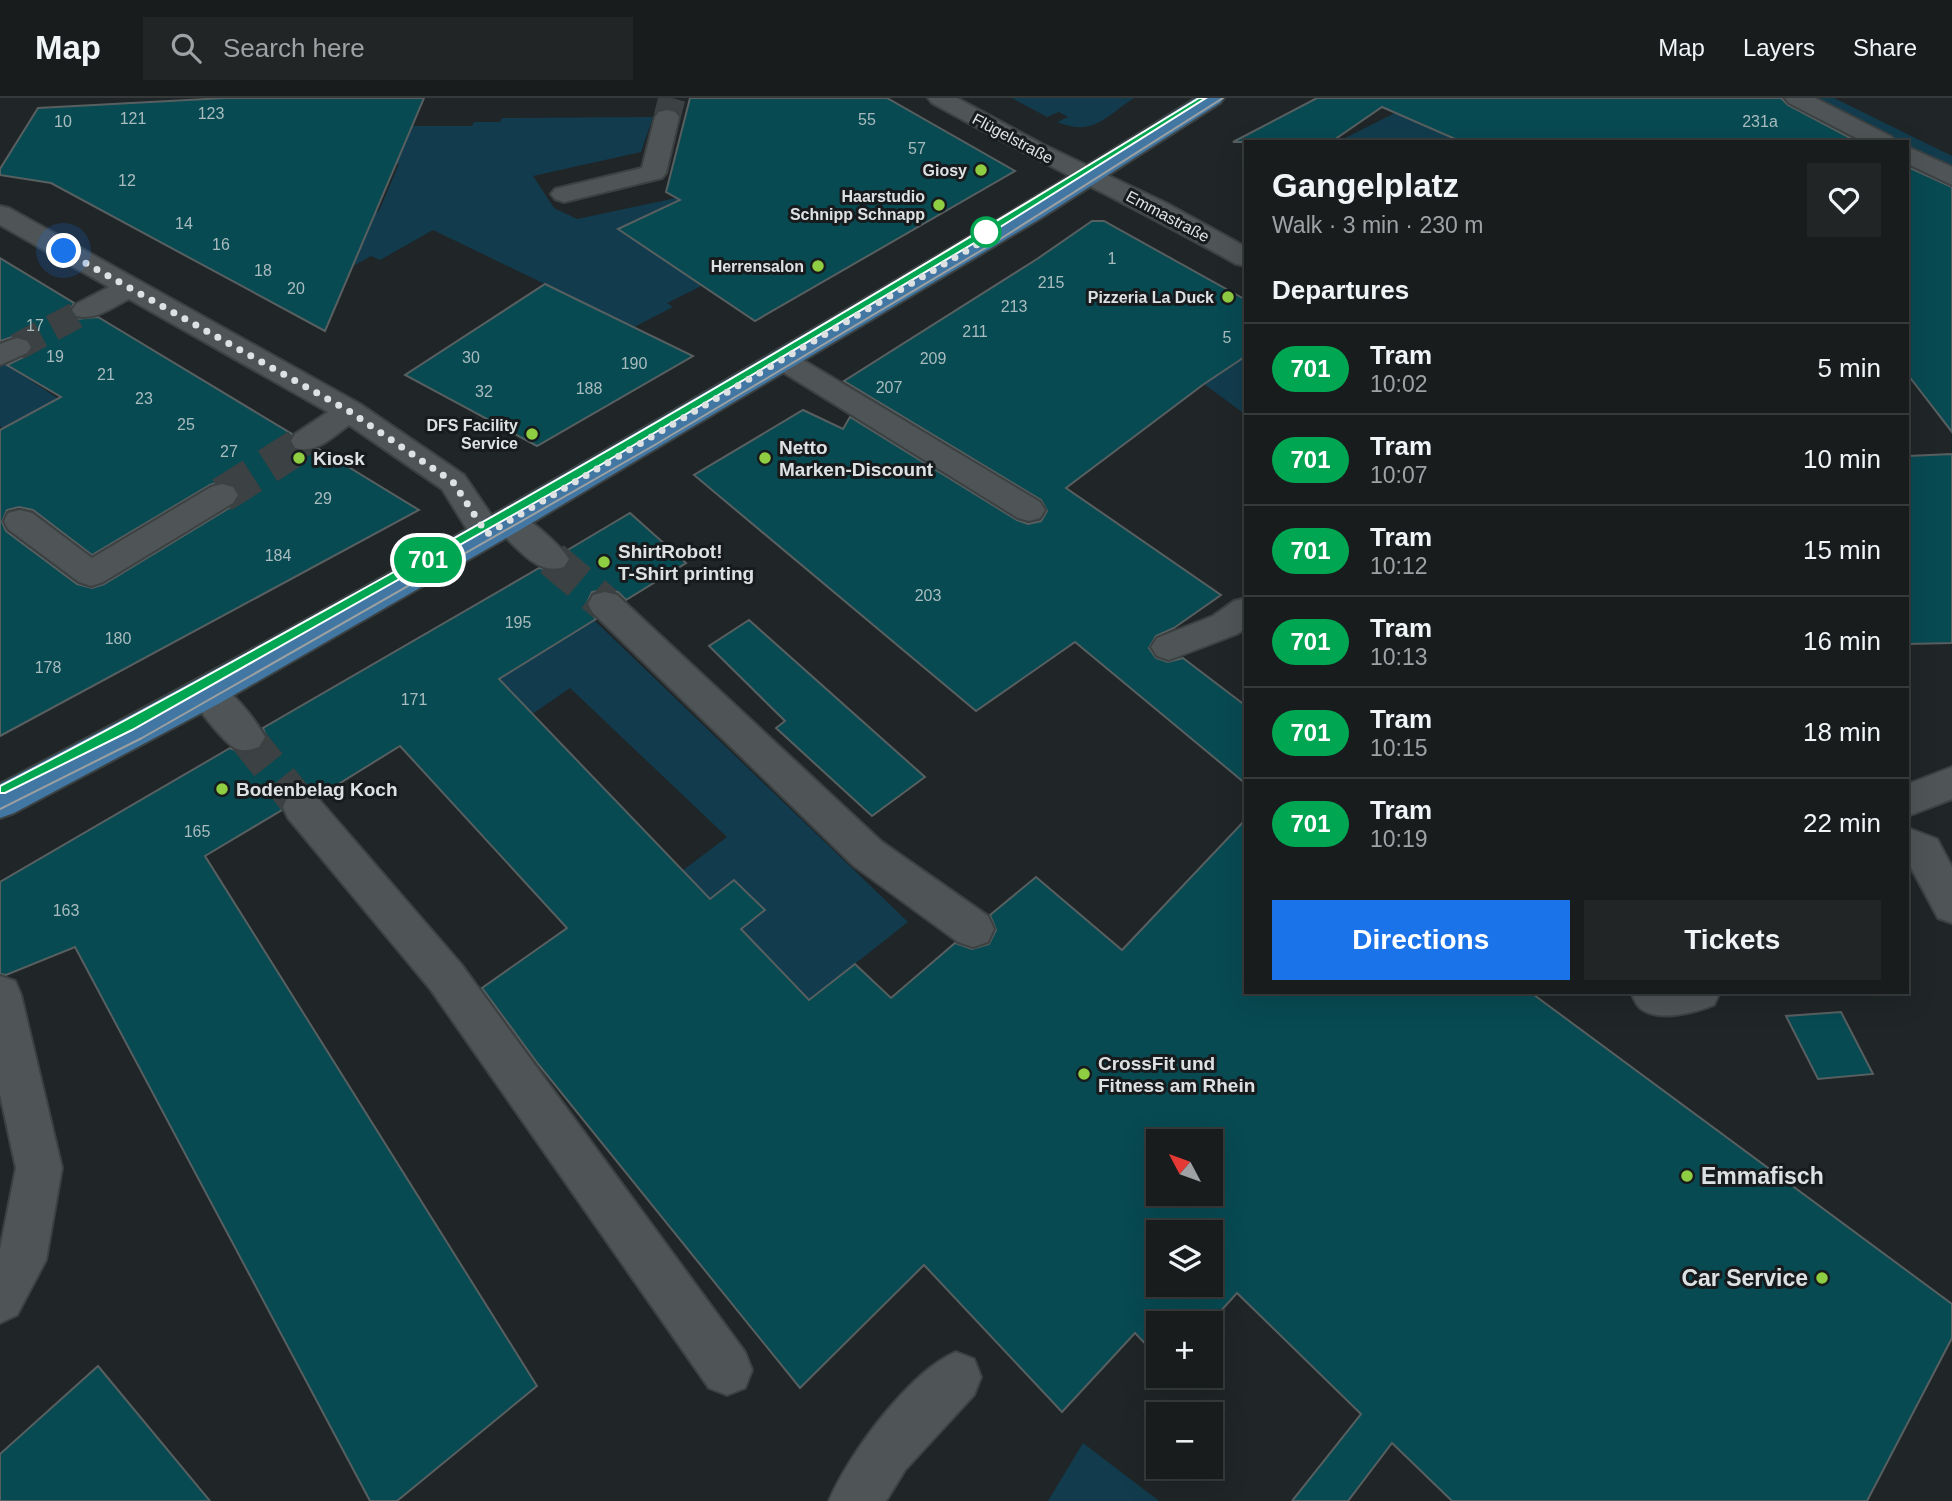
<!DOCTYPE html>
<meta charset="utf-8">
<style>
body{margin:0;font-family:Arial,sans-serif;background:#212526;color:#f1f3f6;height:100vh;display:flex;flex-direction:column;font-size:26px;white-space:nowrap}
*{box-sizing:border-box;margin:0}
p{font-size:23px;color:#9fa1a4}
.icon{flex:none;width:38px;height:38px;fill:none;stroke:currentColor;stroke-width:2;stroke-linecap:round;stroke-linejoin:round}
.map{position:relative;flex:1;overflow:hidden}
.sheet{position:absolute;left:1244px;top:42px;width:665px;height:854px;display:flex;flex-direction:column;background:#181c1d;border-radius:0px;box-shadow:0 7px 28px #0002,0 0 0 2px #363a3b}
.sheet>*{flex:none}
.badge{padding:0 14px;border-radius:23px;font-size:24px;line-height:46px}
.needle{width:46px;rotate:311deg}
.fabs{position:absolute;left:1146px;top:1031px;display:grid;gap:14px}
.fabs a{display:grid;place-items:center;width:77px;height:77px;border-radius:0px;background:#181c1d;box-shadow:0 7px 28px #0002,0 0 0 2px #363a3b;font-size:35px}
.you{position:absolute;width:35px;height:35px;margin:-18px;border:5px solid #fff;border-radius:50%;background:#1a73e8;box-shadow:0 0 0 10px #1a73e833}
.map>.badge{position:absolute;translate:-50% -50%;box-shadow:0 0 0 4px #fff}
h2{padding:0 28px;font-size:26px;line-height:63px}
.round{display:grid;place-items:center;flex:none;width:74px;height:74px;border-radius:0px;background:#212526}
.head{display:flex;align-items:center;justify-content:space-between;height:119px;padding:0 28px}
h1{font-size:33px;font-weight:800;line-height:52px}
.button{display:flex;gap:14px;margin-top:auto;padding:14px 28px}
.button a{flex:1;height:80px;border-radius:0px;background:#1a73e8;color:#fff;font-size:28px;font-weight:800;line-height:80px;text-align:center}
.button a+a{background:#212526;color:#f1f3f6}
ul{padding:0;list-style:none}
li{display:flex;align-items:center;gap:21px;height:91px;padding:0 28px;border-top:2px solid #363a3b}
li div{flex:1}
li b{display:block;font-size:26px}
li em{font-style:normal}
li .badge{min-width:77px;font-weight:700;text-align:center}
header{display:flex;align-items:center;gap:42px;box-sizing:border-box;height:98px;padding:0 35px;background:#181c1d;border-bottom:2px solid #363a3b}
header strong{font-size:33px}
nav{display:flex;gap:38px;margin-inline-start:auto;font-size:24px}
.search{width:490px;height:63px;background:#212526;display:flex;align-items:center;gap:18px;box-sizing:border-box;padding:0 24px;border-radius:0px;color:#9fa1a4;font-size:26px}
.map>svg:first-child{display:block}
</style>
<header>
<strong>Map</strong>
<div class="search"><svg class="icon" aria-label="search" viewBox="0 0 24 24"><circle cx="10" cy="10" r="6"/><path d="M15 15l6 6"/></svg>Search here</div>
<nav><a>Map</a><a>Layers</a><a>Share</a></nav>
</header>
<div class="map">
<svg width="1952" height="1403" viewBox="0 0 1952 1403">
<rect width="100%" height="100%" fill="#202527"/>
<g fill="#123c4d">
<path d="M1012 0H1134C1105 19 1093 39 1057 24L1068 19 1059 14 1047 19Z"/>
<polygon points="1813,0 1834,0 1952,58 1952,70 1908,47 1908,44 1900,44"/>
<polygon points="1405,10 1452,40 1445,44 1337,44"/>
<polygon points="653,19 641,54 533,78 554,110 577,121 676,100 735,134 734,172 667,205 673,209 576,259 580,203 433,132 380,162 371,158 330,181 306,142 379,113 399,66 293,67 342,28 472,28 474,24 500,24 502,20"/>
<polygon points="1246,258 1246,317 1204,286"/>
<polygon points="5,266 205,396 149,431 0,328 0,269"/>
<polygon points="594,522 908,824 809,902 741,831 764,812 735,782 710,801 682,773 727,739 570,590 531,617 499,581"/>
<polygon points="1083,1345 1159,1403 1048,1403"/>
</g>
<g fill="#084a52" stroke="#585f60" stroke-width="2" fill-rule="evenodd">
<polygon points="225,0 424,0 325,233 51,85 0,77 0,71 38,10"/>
<polygon points="690,0 887,0 1015,73 755,223 618,131 680,102 666,94"/>
<polygon points="1317,0 1781,0 1788,7 1858,44 1462,44 1382,9 1331,44 1233,44"/>
<polygon points="1908,69 1952,89 1952,334 1908,277"/>
<polygon points="1092,123 1104,123 1246,202 1246,258 1204,286 1066,390 1221,497 1174,530 1156,538 1149,550 1156,560 1168,564 1183,560 1246,608 1246,686 1075,544 976,613 694,377 803,312 843,331 850,319 1017,422 1028,426 1041,423 1047,413 1041,402 844,283 1037,161"/>
<path d="M0 160 74 205 70 213 76 221 98 219 292 336 289 344 295 353 319 351 419 412 0 638V332L61 299 7 267 28 257 33 248 28 240 18 237 0 243ZM221 383 234 386 240 396 234 407 104 486 92 490 77 486 6 433 2 424 7 412 19 409 33 412 92 457 210 387Z"/>
<polygon points="545,186 693,258 537,348 405,277"/>
<polygon points="1952,356 1952,545 1908,546 1908,358"/>
<path d="M630 415 686 465 626 502 618 494 606 491 592 494 586 507 596 521 499 581 710 801 734 782 765 812 741 831 809 902 855 866 891 900 955 845 972 851 989 846 996 832 990 817 1036 779 1122 852 1246 721V894H1530L1952 1206V1240L1867 1403H1452L1392 1345 1348 1403H1292L1361 1316 1237 1195 1210 1225H1158V1259L1135 1235 1062 1314 924 1167 800 1290 538 966 482 890 567 830 400 648 319 698 303 691 287 696 281 708 282 712 205 758 537 1288 397 1403H370L75 849 6 877 0 876V784L230 650 242 655 260 651 267 640 263 630 539 470 554 473 564 472 572 461 566 453ZM1158 1043H1211V1096H1158ZM1158 1134H1211V1186H1158Z"/>
<polygon points="749,522 925,679 872,718 776,630 785,623 709,548"/>
<polygon points="1841,914 1873,976 1818,981 1786,918"/>
<polygon points="98,1268 210,1403 0,1403 0,1356"/>
</g>
<g fill="none" stroke-linecap="round" stroke-linejoin="round">
<g stroke="#3c4143" stroke-width="27" stroke-dasharray="27 13" stroke-linecap="butt">
<polyline points="667,19 672,0"/>
<polyline points="17,249 86,212"/>
<polyline points="299,348 306,343"/>
</g>
<g stroke="#3c4143" stroke-width="36" stroke-dasharray="36 18" stroke-linecap="butt">
<polyline points="222,397 302,346"/>
<polyline points="552,461 605,506"/>
<polyline points="246,639 302,709"/>
</g>
<defs>
<g id="minor">
<path d="M928 0H957L1042 46 1166 105 1246 149V168L1236 166C1136 109 1032 61 932 5Z"/>
<polygon points="1785,0 1815,0 1892,39 1895,44 1864,44 1789,5"/>
<polygon points="667,12 675,14 679,19 666,75 662,80 564,104 555,101 551,96 555,91 642,70 655,19 659,14"/>
<polygon points="1908,49 1952,69 1952,87 1908,66"/>
<path d="M0 108 9 110 360 306 464 377 494 421 496 416C505 414 510 412 518 416 532 422 561 448 569 461L564 469C538 477 521 453 503 437L499 444 487 447 475 444 442 391 349 327C332 339 317 356 295 350L291 343 295 336 328 314 129 201C113 209 95 223 76 218L72 212 76 206 109 189 0 127Z"/>
<polygon points="17,240 27,243 31,249 27,255 0,267 0,246"/>
<polygon points="783,253 793,256 1040,404 1045,412 1040,420 1029,423 1018,420 773,268 768,262 773,256"/>
<polygon points="222,386 233,389 238,397 233,405 103,484 91,488 79,484 8,431 4,423 8,415 20,412 32,415 92,460 211,389"/>
<polygon points="605,494 617,497 882,744 988,818 994,831 988,844 973,849 958,844 854,768 593,515 588,506 593,497"/>
<polygon points="1246,500 1246,530 1237,536 1169,562 1157,558 1151,549 1157,540 1213,518 1234,503"/>
<path d="M207 581C230 588 253 618 265 639L259 649C250 652 241 655 232 648 219 638 197 610 189 595L194 585Z"/>
<polygon points="1952,669 1952,701 1908,718 1908,686"/>
<polygon points="302,693 316,698 461,866 745,1254 752,1272 745,1290 727,1297 709,1290 431,892 288,720 283,709 288,698"/>
<polygon points="1908,730 1937,741 1952,769 1952,825 1938,820 1908,764"/>
<polygon points="0,878 15,883 21,897 62,1070 46,1162 17,1217 0,1225 0,1151 16,1070 0,996"/>
<path d="M1631 894H1720L1714 907C1695 915 1655 925 1639 909 1635 905 1633 899 1631 894Z"/>
<path d="M956 1254 974 1261 981 1279 974 1297 905 1372 886 1403H829C848 1357 910 1273 956 1254Z"/>
</g>
<path id="major" d="M1196 0H1224L1220 5 1038 122 520 432 220 605 14 715 0 720V686C240 561 475 429 709 292 872 197 1035 101 1196 0Z"/>
</defs>
<use href="#minor" stroke="#3c4142" stroke-width="4"/>
<use href="#major" stroke="#3c4142" stroke-width="4"/>
<use href="#minor" fill="#4f5457" fill-rule="evenodd"/>
<use href="#major" fill="#4277a3" fill-rule="evenodd"/>
<g stroke="#9ca0a1" stroke-width="2">
<path d="M0 691C176 607 345 509 514 412 746 279 975 142 1202 0"/>
<polyline points="0,711 142,640 653,348 997,143 1223,0"/>
</g>
</g>
<path fill="#00a651" stroke="#fff" stroke-width="2" d="M1199 0H1206L981 141 575 382 132 632 5 695H0V688C133 620 266 545 401 470 671 319 936 161 1199 0Z"/>
<g fill="none" stroke-linecap="round" stroke-linejoin="round">
<polyline stroke="#dee1e2" stroke-width="7" stroke-dasharray="0 12.6" points="64,153 349,313 453,384 487,436 983,143 986,134"/>
</g>
<g fill="#8fcd42" stroke="#171b1d" stroke-width="2.5">
<circle cx="981" cy="72" r="7"/>
<circle cx="939" cy="107" r="7"/>
<circle cx="818" cy="168" r="7"/>
<circle cx="1228" cy="199" r="7"/>
<circle cx="532" cy="336" r="7"/>
<circle cx="299" cy="360" r="7"/>
<circle cx="765" cy="360" r="7"/>
<circle cx="604" cy="464" r="7"/>
<circle cx="222" cy="691" r="7"/>
<circle cx="1084" cy="976" r="7"/>
<circle cx="1687" cy="1078" r="7"/>
<circle cx="1822" cy="1180" r="7"/>
</g>
<circle fill="#fff" stroke="#00a651" stroke-width="3.5" cx="986" cy="134" r="14"/>
<g text-anchor="middle" stroke-width="6" stroke-linejoin="round" paint-order="stroke">
<g font-size="16" fill="#a8bbbe">
<text x="211" y="21">123</text>
<text x="133" y="26">121</text>
<text x="867" y="27">55</text>
<text x="63" y="29">10</text>
<text x="1760" y="29">231a</text>
<text x="917" y="56">57</text>
<text x="127" y="88">12</text>
<text x="184" y="131">14</text>
<text x="221" y="152">16</text>
<text x="1112" y="166">1</text>
<text x="263" y="178">18</text>
<text x="1051" y="190">215</text>
<text x="296" y="196">20</text>
<text x="1014" y="214">213</text>
<text x="35" y="233">17</text>
<text x="975" y="239">211</text>
<text x="1227" y="245">5</text>
<text x="55" y="264">19</text>
<text x="471" y="265">30</text>
<text x="933" y="266">209</text>
<text x="634" y="271">190</text>
<text x="106" y="282">21</text>
<text x="889" y="295">207</text>
<text x="589" y="296">188</text>
<text x="484" y="299">32</text>
<text x="144" y="306">23</text>
<text x="186" y="332">25</text>
<text x="229" y="359">27</text>
<text x="323" y="406">29</text>
<text x="278" y="463">184</text>
<text x="928" y="503">203</text>
<text x="518" y="530">195</text>
<text x="118" y="546">180</text>
<text x="48" y="575">178</text>
<text x="414" y="607">171</text>
<text x="197" y="739">165</text>
<text x="66" y="818">163</text>
</g>
<g font-size="16" fill="#dee1e2" stroke="#171b1d">
<text transform="translate(1013 40) rotate(28)" y="6">Flügelstraße</text>
<text transform="translate(1168 118) rotate(28)" y="6">Emmastraße</text>
</g>
<g font-size="16" font-weight="bold" fill="#dee1e2" stroke="#171b1d" text-anchor="end">
<text x="967" y="78">Giosy</text>
<text x="925" y="104">Haarstudio<tspan x="925" dy="18">Schnipp Schnapp</tspan></text>
<text x="804" y="174">Herrensalon</text>
<text x="1214" y="205">Pizzeria La Duck</text>
<text x="518" y="333">DFS Facility<tspan x="518" dy="18">Service</tspan></text>
</g>
<g font-size="19" font-weight="bold" fill="#dee1e2" stroke="#171b1d" text-anchor="start">
<text x="779" y="356">Netto<tspan x="779" dy="22">Marken-Discount</tspan></text>
<text x="313" y="367">Kiosk</text>
<text x="618" y="460">ShirtRobot!<tspan x="618" dy="22">T-Shirt printing</tspan></text>
<text x="236" y="698">Bodenbelag Koch</text>
<text x="1098" y="972">CrossFit und<tspan x="1098" dy="22">Fitness am Rhein</tspan></text>
</g>
<g font-size="23" font-weight="bold" fill="#dee1e2" stroke="#171b1d" text-anchor="start">
<text x="1701" y="1086">Emmafisch</text>
<text x="1808" y="1188" text-anchor="end">Car Service</text>
</g>
</g>
</svg>
<div class="fabs">
<a><svg class="needle" viewBox="-14 -14 28 28"><path d="M0-13l5 13h-10z" fill="#e53935"/><path d="M0 13l5-13h-10z" fill="#9fa1a4"/></svg></a>
<a><svg class="icon" aria-label="layers" viewBox="0 0 24 24"><path d="M12 4l9 5-9 5-9-5zM3 14l9 5 9-5"/></svg></a>
<a>+</a>
<a>−</a>
</div>
<div class="you" style="left:64px;top:153px"></div>
<b class="badge" style="left:428px;top:462px;background:#00a651;color:#fff">701</b>
<section class="sheet">
<div class="head"><div><h1>Gangelplatz</h1><p>Walk · 3 min · 230 m</p></div><a class="round"><svg class="icon" aria-label="heart" viewBox="0 0 24 24"><path d="M12 20l-8-8c-3-5 5-10 8-4 3-6 11-1 8 4z"/></svg></a></div>
<h2>Departures</h2>
<ul>
<li><span class="badge" style="background:#00a651;color:#fff">701</span><div><b>Tram</b><p>10:02</p></div><em>5 min</em></li>
<li><span class="badge" style="background:#00a651;color:#fff">701</span><div><b>Tram</b><p>10:07</p></div><em>10 min</em></li>
<li><span class="badge" style="background:#00a651;color:#fff">701</span><div><b>Tram</b><p>10:12</p></div><em>15 min</em></li>
<li><span class="badge" style="background:#00a651;color:#fff">701</span><div><b>Tram</b><p>10:13</p></div><em>16 min</em></li>
<li><span class="badge" style="background:#00a651;color:#fff">701</span><div><b>Tram</b><p>10:15</p></div><em>18 min</em></li>
<li><span class="badge" style="background:#00a651;color:#fff">701</span><div><b>Tram</b><p>10:19</p></div><em>22 min</em></li>
</ul>
<div class="button"><a>Directions</a><a>Tickets</a></div>
</section>
</div>
